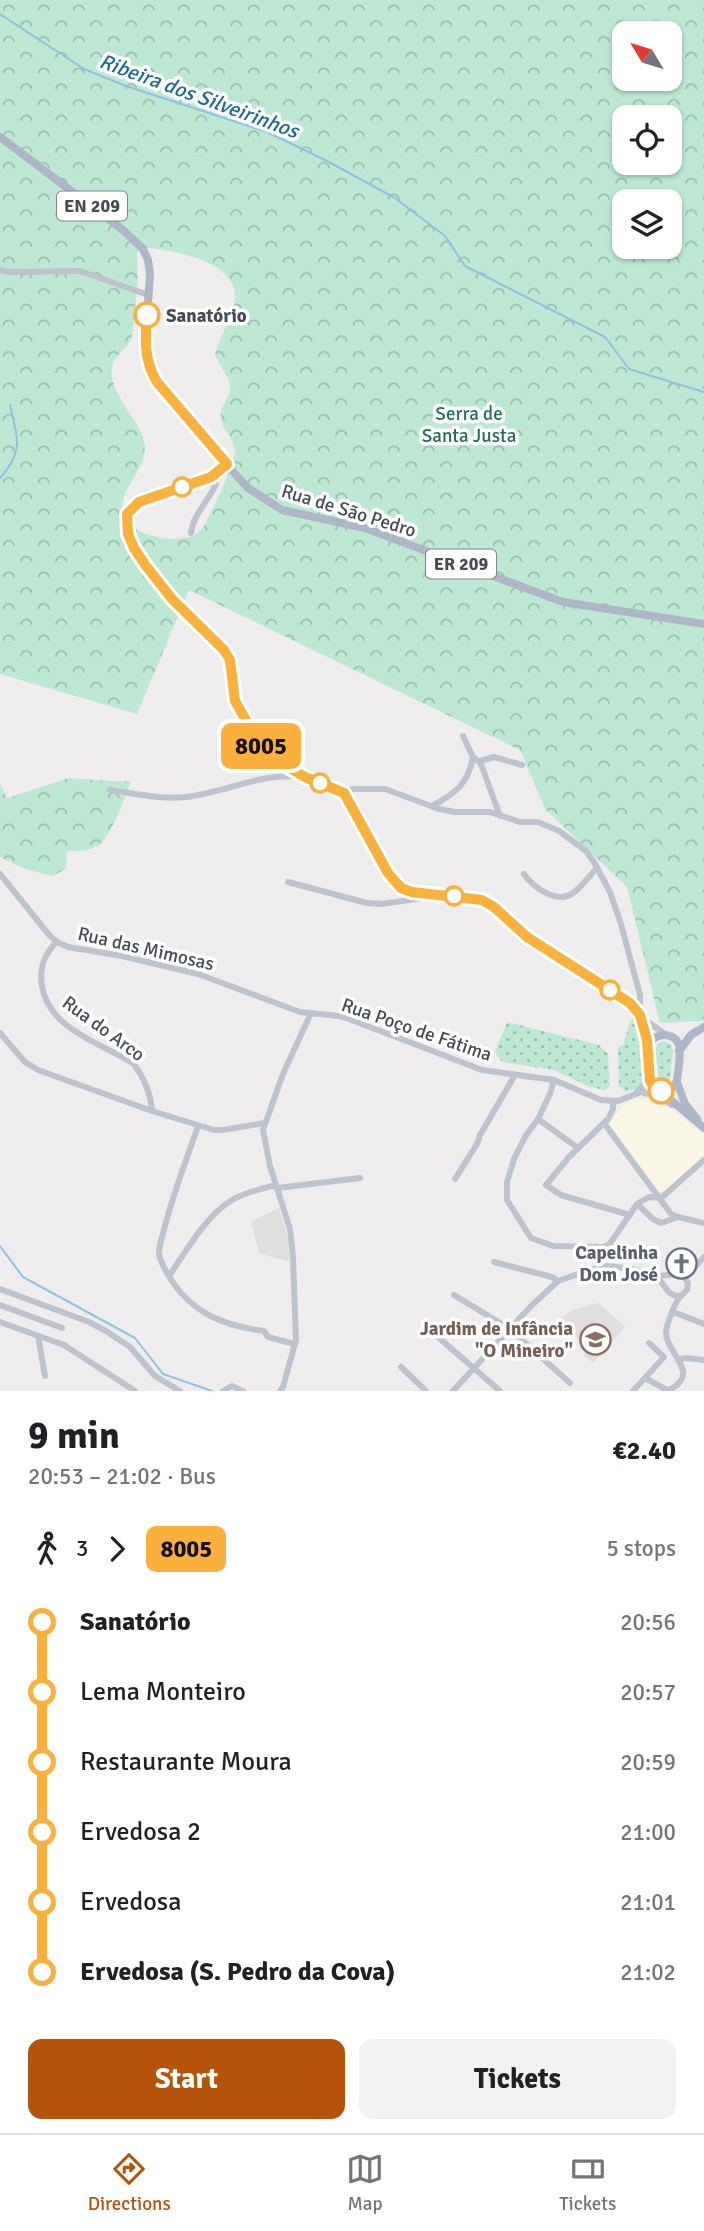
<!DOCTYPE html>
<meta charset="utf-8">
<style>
body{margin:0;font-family:Signika,sans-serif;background:#f2f2f2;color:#202124;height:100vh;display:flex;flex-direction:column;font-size:26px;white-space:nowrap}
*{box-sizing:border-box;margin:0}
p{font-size:23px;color:#757577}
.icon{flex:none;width:38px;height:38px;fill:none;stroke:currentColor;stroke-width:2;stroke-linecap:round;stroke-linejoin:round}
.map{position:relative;height:1391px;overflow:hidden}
.panel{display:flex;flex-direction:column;background:#fff;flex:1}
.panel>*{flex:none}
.badge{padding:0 14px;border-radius:10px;font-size:24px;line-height:46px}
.needle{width:46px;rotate:308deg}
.tools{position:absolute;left:612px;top:21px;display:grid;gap:14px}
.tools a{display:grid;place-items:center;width:70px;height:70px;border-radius:14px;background:#fff;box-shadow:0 2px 5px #0004;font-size:35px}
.map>.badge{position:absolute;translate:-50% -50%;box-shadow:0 0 0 4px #fff}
.legs{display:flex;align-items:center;gap:10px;height:77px;padding:0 28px;font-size:23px}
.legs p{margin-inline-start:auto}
.overview{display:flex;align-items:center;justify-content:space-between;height:119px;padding:0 28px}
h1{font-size:38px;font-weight:800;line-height:52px}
.primary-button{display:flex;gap:14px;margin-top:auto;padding:14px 28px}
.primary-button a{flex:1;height:80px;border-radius:14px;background:#b45309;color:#fff;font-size:28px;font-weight:800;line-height:80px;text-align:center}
.primary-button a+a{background:#f2f2f2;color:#202124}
ul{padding:0 28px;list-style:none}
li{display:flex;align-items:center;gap:24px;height:70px;font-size:26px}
li i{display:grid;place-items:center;width:10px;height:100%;margin:0 9px;background:currentColor}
li i::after{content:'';width:18px;height:18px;margin:-9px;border:5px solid;border-radius:50%;background:#fff}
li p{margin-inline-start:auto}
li:first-child i{background:linear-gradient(#0000 50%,currentColor 0)}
li:last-child i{background:linear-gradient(currentColor 50%,#0000 0)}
.dock{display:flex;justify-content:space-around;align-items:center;height:98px;border-top:2px solid #e0e0e0;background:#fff;font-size:19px;color:#757577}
.dock a{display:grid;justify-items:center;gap:4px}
.dock .on{color:#b45309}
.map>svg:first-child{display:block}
</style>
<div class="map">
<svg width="704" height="1391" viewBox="0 0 704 1391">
<defs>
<pattern id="grass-dots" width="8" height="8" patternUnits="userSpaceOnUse" patternTransform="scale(1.75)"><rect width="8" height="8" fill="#bde9d4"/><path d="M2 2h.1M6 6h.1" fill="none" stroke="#9bbfaf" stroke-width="1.8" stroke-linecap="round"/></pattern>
<pattern id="forest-crowns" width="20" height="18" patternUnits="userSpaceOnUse" patternTransform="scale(1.75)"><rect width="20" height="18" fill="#bde9d4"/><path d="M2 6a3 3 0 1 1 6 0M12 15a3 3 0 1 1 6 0" fill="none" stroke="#9bbfaf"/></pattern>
</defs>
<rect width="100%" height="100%" fill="#eeecec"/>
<polygon fill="#f9f6e5" points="650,1098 674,1111 704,1135 704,1153 698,1161 669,1188 660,1192 609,1124 622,1106 635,1099"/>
<g fill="#dfdddd">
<polygon points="279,1208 287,1235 290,1262 259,1253 251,1222"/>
<polygon points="599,1303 625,1327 593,1363 585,1356 584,1350 587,1347 568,1330 558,1331 552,1325 574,1309"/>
</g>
<g fill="url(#grass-dots)">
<polygon points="631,1019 637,1019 641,1040 643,1083 637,1089 626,1091 619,1086 618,1047 623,1045"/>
<polygon points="507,1022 599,1045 608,1054 610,1086 605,1090 590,1087 554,1070 502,1062 495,1052"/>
<path d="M665 1041 671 1045 673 1050 670 1080 668 1084 662 1085C654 1077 653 1053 658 1043Z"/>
</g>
<g fill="url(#forest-crowns)" fill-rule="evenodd">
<path d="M0 0H704V1021L660 1023 627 887 545 809 520 750 189 590 137 714 0 674ZM625 33H670V79H625ZM625 117H670V163H625ZM625 201H670V247H625ZM149 248C177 251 244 263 234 304 230 322 219 337 215 355 219 366 231 377 230 389 229 400 218 407 221 419 223 431 235 440 235 453 235 462 207 525 200 531 182 547 128 538 123 511 118 488 150 468 144 441 138 417 105 390 113 363 117 353 128 348 132 337L138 281 137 252 142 249Z"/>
<path d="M69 778C90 779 110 782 131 781 126 795 111 837 99 845 90 851 77 852 67 851L66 869 52 876 25 869 0 857V784L7 798Z"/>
</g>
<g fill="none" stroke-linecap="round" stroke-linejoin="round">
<g stroke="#8ec4e2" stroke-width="2">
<polyline points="0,14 84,69 126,86 267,132 327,161 395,198 445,236 465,266 605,337 629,369 704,392"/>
<path d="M0 478C25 450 17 438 10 405"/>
<polyline points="0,1246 23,1277 135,1338 163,1374 212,1391"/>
</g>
<g stroke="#bec4cd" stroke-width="6">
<polyline points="0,270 10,272 80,271 148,295"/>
<polyline points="232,470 139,502 127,514 128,534 134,548 160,584 183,611 224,650 230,660 235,701 259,743 279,762 305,777 344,793 388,873 401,888 412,892 482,900 527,937 630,1003 647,1021 666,1035"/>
<path d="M191 533C193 515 209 500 216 484L211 477"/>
<polyline points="473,757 481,764 500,816"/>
<polyline points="480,761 494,757 522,765"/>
<path d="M110 790C134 793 161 800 186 797 227 792 262 772 303 777"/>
<polyline points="344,793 353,789 385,789 439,809 455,812 490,812 520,822 538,822 559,831 586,851 594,862 610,892 621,924 640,995 640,1015 649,1049"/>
<path d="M432 806C456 793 468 784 473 757L463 736"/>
<polyline points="0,874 50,936 59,943 68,947 122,956 198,974 300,1012 339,1016 349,1019 482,1070 554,1080 601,1100 618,1101 654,1087"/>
<path d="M524 874C533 887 557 905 573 893 582 887 589 876 597 868"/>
<polyline points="288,882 367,903 382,904 436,896"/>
<path d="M56 942C44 956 39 967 42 986 49 1030 102 1043 134 1064 144 1078 151 1095 152 1111"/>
<polyline points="0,1033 25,1062 38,1070 152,1111 214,1130 223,1130 265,1123"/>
<polyline points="554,1080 550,1094 538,1119 525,1137 514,1159 507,1182 507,1200 531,1238 553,1246 602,1247 609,1245 637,1204 649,1197 661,1198 704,1160"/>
<polyline points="636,1093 646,1082 649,1073"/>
<polyline points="644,1093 655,1095 672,1105"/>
<polyline points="613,1101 613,1109 608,1119 569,1157 546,1185 561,1195 630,1215"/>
<polyline points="538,1119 578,1148"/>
<polyline points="604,1123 671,1214 678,1217 704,1223"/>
<path d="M198 1126C187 1158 175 1189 166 1222 164 1232 159 1243 159 1254 160 1262 166 1271 170 1278 192 1313 224 1326 264 1331L268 1337 295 1344"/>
<polyline points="455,1179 477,1144 480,1135 515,1075"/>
<polyline points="277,1188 360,1178"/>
<polyline points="637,1204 653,1219 661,1223 678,1217"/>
<polyline points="494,1262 552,1277 558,1281"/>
<path d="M169 1276C185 1253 205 1217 229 1202 242 1193 261 1189 276 1185"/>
<path d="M656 1277C666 1284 667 1297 680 1296"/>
<polyline points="685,1278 704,1257"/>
<polyline points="0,1289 89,1322 106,1331 130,1347 155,1376 180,1391"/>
<polyline points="454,1295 510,1329 570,1383"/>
<polyline points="0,1305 62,1328"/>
<polyline points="673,1312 704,1324"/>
<polyline points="0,1322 64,1345 135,1391"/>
<path d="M433 1332C455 1353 478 1371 500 1391"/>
<polyline points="38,1336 45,1376"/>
<polyline points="680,1359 686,1358 704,1360"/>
<polyline points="401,1367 426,1391"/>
<polyline points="645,1378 669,1391"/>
<polyline points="223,1391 232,1386 243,1391"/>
<polyline points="280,1391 283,1387 296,1340 293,1257 290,1229 270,1166 263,1130 283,1074 311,1013"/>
<polyline points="453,1391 530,1307 558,1281 596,1268 608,1266 637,1270 658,1276 679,1274 685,1278"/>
<polyline points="633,1391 664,1357 649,1343"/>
<path d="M667 1391C704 1374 666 1354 666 1333 666 1326 675 1302 680 1297 682 1294 685 1292 687 1290L688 1283 685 1278"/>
</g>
<g stroke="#aeb7c8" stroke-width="8">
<polyline points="0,137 123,230 143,249 148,260 150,274 145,347 151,371 157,382 236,475 248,488 282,510 365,528 563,602 704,624"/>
<polyline points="679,1051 691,1035 704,1027"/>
<polyline points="677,1082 685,1104 697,1119"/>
<path d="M661 1091H668L676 1084C678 1076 681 1053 679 1045 674 1031 653 1032 649 1046 647 1056 649 1074 652 1084L704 1128"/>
</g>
</g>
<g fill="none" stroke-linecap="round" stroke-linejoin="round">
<defs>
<path id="line-1" d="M147 315C145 340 144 361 157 382L227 464 211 477 139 502 127 514 128 534 134 548 146 566 172 599 224 650 230 660 235 701 259 743 279 762 305 777 344 793 388 873 401 888 412 892 482 900 494 907 527 937 630 1003 640 1015 647 1040 650 1081 654 1087 661 1091"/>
</defs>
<use href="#line-1" stroke="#fff" stroke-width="16"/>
<use href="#line-1" stroke="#fbb03b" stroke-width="10"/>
</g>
<defs>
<symbol id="church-ring" viewBox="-11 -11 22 22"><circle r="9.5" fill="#fff" stroke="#6b7280" stroke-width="1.5"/><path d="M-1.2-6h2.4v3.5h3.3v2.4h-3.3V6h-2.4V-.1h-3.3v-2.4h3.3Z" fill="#6b7280"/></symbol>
<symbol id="school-ring" viewBox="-11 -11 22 22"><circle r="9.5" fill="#fff" stroke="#8d6e63" stroke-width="1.5"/><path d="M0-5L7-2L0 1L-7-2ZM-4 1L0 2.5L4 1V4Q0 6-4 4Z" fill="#8d6e63"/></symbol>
</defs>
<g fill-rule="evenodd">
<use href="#church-ring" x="664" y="1246" width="35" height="35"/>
<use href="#school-ring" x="578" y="1322" width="35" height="35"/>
</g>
<g fill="#fff" stroke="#fbb03b" stroke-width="3.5">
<circle cx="147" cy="315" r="12"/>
<circle cx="182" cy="487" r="9"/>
<circle cx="320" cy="783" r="9"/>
<circle cx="454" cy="896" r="9"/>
<circle cx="610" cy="990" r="9"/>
<circle cx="661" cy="1091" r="12"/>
</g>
<g text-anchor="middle" stroke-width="7" stroke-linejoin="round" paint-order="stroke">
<g fill="#fff" stroke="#7e8289" stroke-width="2">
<rect x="57" y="191.5" width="70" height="29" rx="5"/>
<rect x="426" y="549.5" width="70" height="29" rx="5"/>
</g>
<g font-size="18" font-weight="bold" fill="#464c57">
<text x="92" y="212">EN 209</text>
<text x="461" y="570">ER 209</text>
</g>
<g font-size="19" font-weight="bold" fill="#464c57" stroke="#fff" text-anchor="start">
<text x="166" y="322">Sanatório</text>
</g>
<g font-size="19" fill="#1f7053" stroke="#fff">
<text x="469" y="420">Serra de<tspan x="469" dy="22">Santa Justa</tspan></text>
</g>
<g font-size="19" fill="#464c57" stroke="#fff">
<text transform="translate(349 510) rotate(17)" y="7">Rua de São Pedro</text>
<text transform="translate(146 948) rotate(13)" y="7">Rua das Mimosas</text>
<text transform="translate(104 1028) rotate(36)" y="7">Rua do Arco</text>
<text transform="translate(417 1029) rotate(19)" y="7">Rua Poço de Fátima</text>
</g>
<g font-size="19" font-weight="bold" fill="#5b616d" stroke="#fff" text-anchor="end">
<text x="658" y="1259">Capelinha<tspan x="658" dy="22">Dom José</tspan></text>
</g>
<g font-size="19" font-weight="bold" fill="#785e54" stroke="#fff" text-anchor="end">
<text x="573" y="1335">Jardim de Infância<tspan x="573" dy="22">"O Mineiro"</tspan></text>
</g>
<g font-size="21" font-style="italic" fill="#1a6a96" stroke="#fff">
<text transform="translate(199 96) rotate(20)" y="7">Ribeira dos Silveirinhos</text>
</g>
</g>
</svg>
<div class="tools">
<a><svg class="needle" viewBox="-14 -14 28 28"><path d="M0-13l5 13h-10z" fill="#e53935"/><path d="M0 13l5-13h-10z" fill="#757577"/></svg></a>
<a><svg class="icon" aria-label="locate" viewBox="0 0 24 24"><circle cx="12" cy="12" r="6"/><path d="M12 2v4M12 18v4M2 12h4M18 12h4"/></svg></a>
<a><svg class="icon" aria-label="layers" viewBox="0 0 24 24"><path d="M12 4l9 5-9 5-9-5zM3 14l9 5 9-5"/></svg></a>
</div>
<b class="badge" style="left:261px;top:746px;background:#fbb03b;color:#111">8005</b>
</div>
<section class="panel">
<div class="overview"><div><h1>9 min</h1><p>20:53 – 21:02 · Bus</p></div><b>€2.40</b></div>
<div class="legs"><svg class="icon" aria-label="walk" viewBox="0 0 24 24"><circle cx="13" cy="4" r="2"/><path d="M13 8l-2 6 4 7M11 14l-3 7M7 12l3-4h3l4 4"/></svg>3<svg class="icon" aria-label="forward" viewBox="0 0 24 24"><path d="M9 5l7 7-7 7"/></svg><b class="badge" style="background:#fbb03b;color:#111">8005</b><p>5 stops</p></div>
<ul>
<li><i style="color:#fbb03b"></i><b>Sanatório</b><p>20:56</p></li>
<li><i style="color:#fbb03b"></i><span>Lema Monteiro</span><p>20:57</p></li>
<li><i style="color:#fbb03b"></i><span>Restaurante Moura</span><p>20:59</p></li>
<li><i style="color:#fbb03b"></i><span>Ervedosa 2</span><p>21:00</p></li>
<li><i style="color:#fbb03b"></i><span>Ervedosa</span><p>21:01</p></li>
<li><i style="color:#fbb03b"></i><b>Ervedosa (S. Pedro da Cova)</b><p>21:02</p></li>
</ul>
<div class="primary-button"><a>Start</a><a>Tickets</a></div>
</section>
<nav class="dock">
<a class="on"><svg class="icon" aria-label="directions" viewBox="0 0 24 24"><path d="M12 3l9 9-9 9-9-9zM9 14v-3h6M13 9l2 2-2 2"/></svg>Directions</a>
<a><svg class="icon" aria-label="map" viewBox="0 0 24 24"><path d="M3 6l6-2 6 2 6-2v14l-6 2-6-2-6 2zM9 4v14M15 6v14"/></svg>Map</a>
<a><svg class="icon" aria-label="tickets" viewBox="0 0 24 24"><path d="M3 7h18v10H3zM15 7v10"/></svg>Tickets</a>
</nav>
